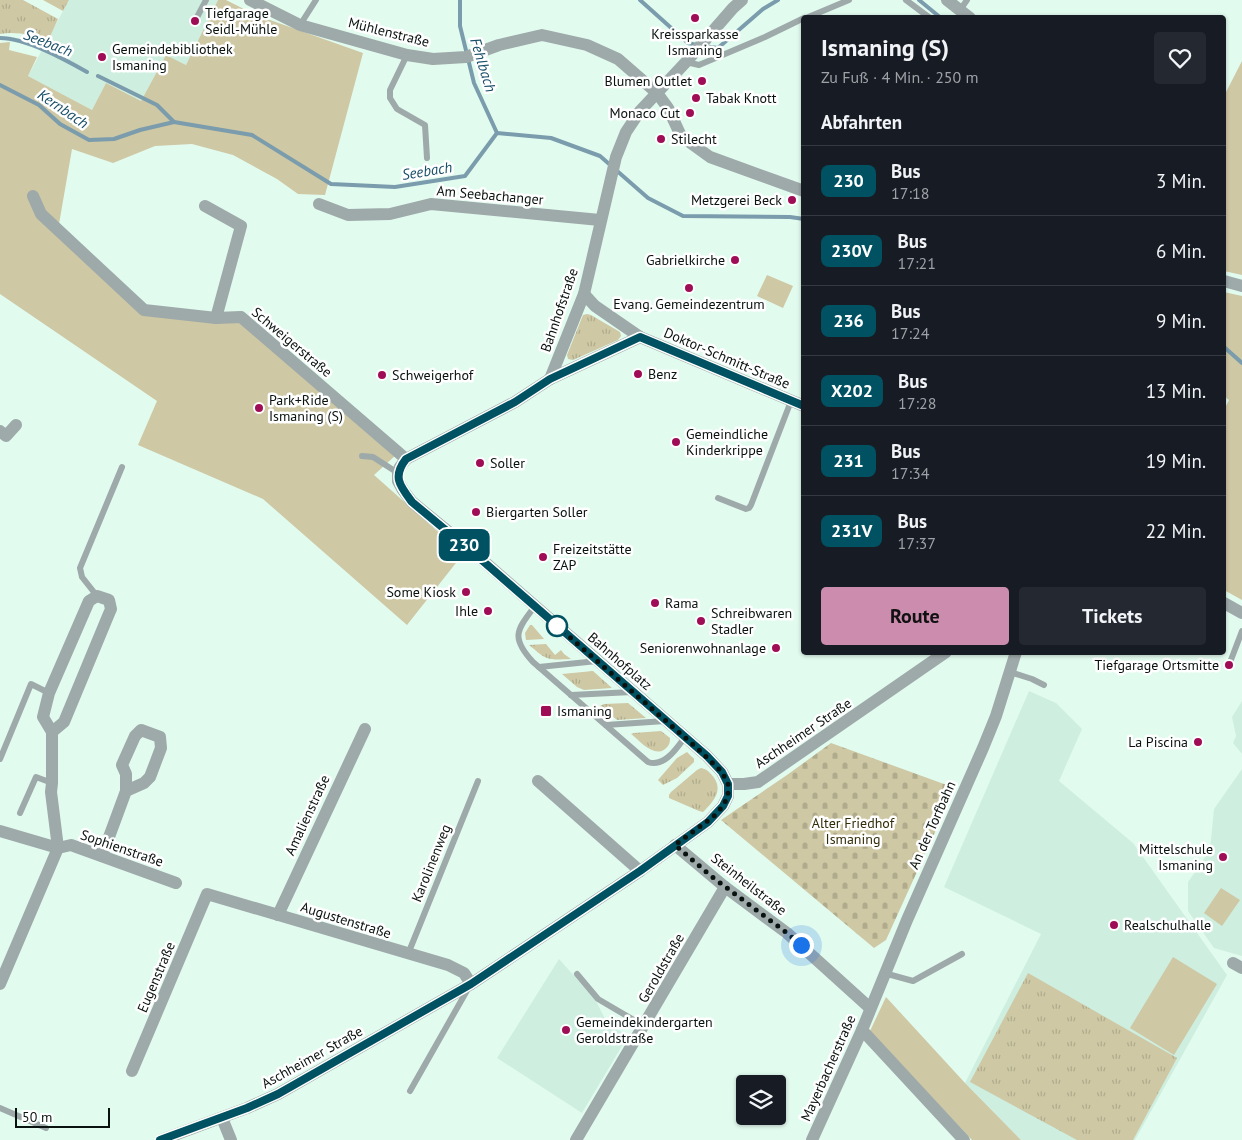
<!DOCTYPE html>
<html lang="de">
<meta charset="utf-8">
<style>
body{margin:0;font-family:"PT Sans",sans-serif;background:#242831;color:#f1f3f6;height:100vh;display:flex;flex-direction:column;font-size:19px;white-space:nowrap}
*{box-sizing:border-box;margin:0}
p{font-size:16px;color:#9ea1a6}
.icon{flex:none;width:28px;height:28px;fill:none;stroke:currentColor;stroke-width:2;stroke-linecap:round;stroke-linejoin:round}
.map{position:relative;flex:1;overflow:hidden}
.panel{position:absolute;left:801px;top:15px;width:425px;height:640px;display:flex;flex-direction:column;background:#171b24;border-radius:5px;box-shadow:0 1px 4px #0004}
.panel>*{flex:none}
.badge{padding:0 10px;border-radius:8px;font-size:18px;line-height:32px}
.fabs{position:absolute;left:736px;top:1075px;display:grid;gap:10px}
.fabs a{display:grid;place-items:center;width:50px;height:50px;border-radius:5px;background:#171b24;box-shadow:0 1px 4px #0004;font-size:25px}
.scale{position:absolute;left:15px;bottom:12px;width:95px;box-sizing:border-box;padding-left:5px;border:2px solid #09120e;border-top:0;font-size:14px;line-height:18px;white-space:nowrap;color:#09120e;-webkit-text-stroke:4px #fff;paint-order:stroke}
.you{position:absolute;width:25px;height:25px;margin:-12px;border:4px solid #fff;border-radius:50%;background:#1a73e8;box-shadow:0 0 0 8px #1a73e833}
.map>.badge{position:absolute;translate:-50% -50%;box-shadow:0 0 0 2px #fff}
h2{padding:0 20px;font-size:19px;line-height:45px}
.round{display:grid;place-items:center;flex:none;width:52px;height:52px;border-radius:5px;background:#242831}
.head{display:flex;align-items:center;justify-content:space-between;height:85px;padding:0 20px}
h1{font-size:24px;font-weight:800;line-height:38px}
.cta{display:flex;gap:10px;margin-top:auto;padding:10px 20px}
.cta a{flex:1;height:58px;border-radius:5px;background:#cc8cae;color:#111;font-size:20px;font-weight:800;line-height:58px;text-align:center}
.cta a+a{background:#242831;color:#f1f3f6}
ul{padding:0;list-style:none}
li{display:flex;align-items:center;gap:15px;height:70px;padding:0 20px;border-top:1px solid #363941}
li div{flex:1}
li b{display:block;font-size:19px}
li em{font-style:normal}
li .badge{min-width:55px;font-weight:700;text-align:center}
.map>svg:first-child{display:block}
</style>
<div class="map">
<svg width="1242" height="1140" viewBox="0 0 1242 1140">
<defs>
<pattern id="grass-tufts" width="24" height="20" patternUnits="userSpaceOnUse" patternTransform="scale(1.25)"><rect width="24" height="20" fill="#cec8a4"/><path d="M3 7l-1-3M5 7V3M7 7l1-3M15 17l-1-3M17 17v-4M19 17l1-3" fill="none" stroke="#b0ab8c"/></pattern>
<pattern id="cemetery-stones" width="16" height="16" patternUnits="userSpaceOnUse" patternTransform="scale(1.25)"><rect width="16" height="16" fill="#cec8a4"/><path d="M2 7V4a2 2 0 0 1 4 0v3zM10 15v-3a2 2 0 0 1 4 0v3z" fill="#b0ab8c"/></pattern>
</defs>
<rect width="100%" height="100%" fill="#e2fbef"/>
<g fill="#ceeee0">
<polygon points="69,0 218,0 186,65 166,55 141,101 106,83 92,110 28,76"/>
<polygon points="1029,691 1056,703 1082,729 1059,781 1133,843 1227,975 1135,1140 1021,1140 965,1083 1041,934 944,887"/>
<polygon points="1242,701 1242,754 1233,743 1236,736 1232,717"/>
<polygon points="1242,769 1242,956 1214,948 1188,911 1188,882 1200,865 1210,849 1214,809"/>
<polygon points="559,959 595,999 607,1023 628,1036 582,1113 497,1058"/>
</g>
<g fill="url(#grass-tufts)">
<path d="M0 0H23L58 19 48 41C32 35 16 31 0 34Z"/>
<polygon points="43,0 69,0 63,11"/>
<polygon points="587,314 591,315 620,332 621,336 618,340 573,360 568,359 567,355 583,315"/>
<polygon points="530,625 532,625 544,639 526,640 525,633"/>
<path d="M546 644 555 655 561 650 564 654 571 659C547 660 548 661 529 645Z"/>
<polygon points="593,671 612,688 584,690 577,687 562,674"/>
<polygon points="628,703 646,718 617,720 600,706 604,704"/>
<path d="M661 731 670 738C670 743 669 746 665 749 654 758 640 741 631 734L634 733Z"/>
<polygon points="687,752 694,759 694,762 677,778 663,785 658,780 677,758"/>
<path d="M701 768C706 769 708 771 711 774 725 789 714 801 703 812L699 811 669 798V795L671 792 697 770Z"/>
<polygon points="1028,973 1177,1058 1133,1140 1077,1140 970,1082"/>
</g>
<polygon fill="url(#cemetery-stones)" points="831,743 955,788 886,940 874,948 721,820 787,775"/>
<g fill="#cec8a4">
<polygon points="218,0 226,0 256,15 363,53 325,195 298,194 277,179 233,155 192,144 155,146 113,163 72,149 59,224 143,312 241,317 396,455 374,475 463,554 407,625 263,499 138,445 157,401 0,294 0,43 10,42 9,50 37,57 28,76 92,110 106,83 141,101 166,55 186,65"/>
<polygon points="1242,61 1242,275 1224,271 1224,96"/>
<polygon points="767,275 793,286 783,308 757,296"/>
<polygon points="1224,292 1242,296 1242,600 1224,590 1224,410 1229,400 1224,396"/>
<polygon points="1221,888 1240,900 1222,926 1204,913"/>
<polygon points="1173,957 1217,984 1174,1055 1130,1028"/>
<polygon points="886,997 965,1083 1021,1140 972,1140 870,1031"/>
</g>
<g fill="none" stroke-linecap="round" stroke-linejoin="round">
<g stroke="#7a9cac" stroke-width="4">
<polyline points="460,0 460,26 474,83 497,133"/>
<polyline points="640,0 688,43 696,45"/>
<polyline points="919,0 941,18"/>
<path d="M0 38C26 38 64 59 87 72"/>
<polyline points="703,46 718,48 763,9 778,0"/>
<polyline points="98,76 157,105 174,122 252,135 331,184 395,187 465,176 497,133 551,138 600,156 648,198 683,216 790,217 804,219"/>
<polyline points="0,85 39,105 60,124 89,140 114,139 140,130 174,122"/>
<polyline points="1224,347 1242,363"/>
</g>
<g stroke="#9ea9aa" stroke-width="6">
<polyline points="906,0 930,18"/>
<polyline points="960,10 967,0"/>
<polyline points="806,18 849,0"/>
<polyline points="195,21 206,0"/>
<polyline points="300,25 316,0"/>
<polyline points="407,55 390,90 390,98 397,109 425,125 427,158"/>
<polyline points="686,62 699,65 765,37 804,18"/>
<polyline points="362,456 373,457 398,473"/>
<polyline points="718,498 746,509 749,508 751,505 791,401"/>
<polyline points="97,596 82,577 80,568 122,467"/>
<path d="M535 606C517 630 510 637 533 662L648 762C664 768 677 748 685 737"/>
<polyline points="1229,665 1242,631"/>
<polyline points="539,667 597,661"/>
<polyline points="1010,672 1032,679 1044,685"/>
<polyline points="571,695 632,692"/>
<polyline points="606,725 665,721"/>
<polyline points="0,759 31,684 49,693"/>
<polyline points="20,813 36,777 52,783"/>
<polyline points="408,954 478,781"/>
<polyline points="884,973 913,981 962,954"/>
<polyline points="577,974 598,999 644,1026"/>
<polyline points="410,1091 469,987"/>
<polyline points="0,1108 46,1128"/>
</g>
<g stroke="#9ea9aa" stroke-width="12">
<polyline points="250,0 300,25 407,55 433,59 466,57 499,45 542,35 587,45 618,59 657,93 668,108 681,136 710,157 804,191"/>
<polyline points="947,0 970,18"/>
<polyline points="33,196 41,214 144,310 216,318 241,317 406,459"/>
<polyline points="319,204 348,215 390,214 431,204 600,220"/>
<polyline points="205,206 241,226 216,318"/>
<polyline points="1224,281 1242,286"/>
<polyline points="584,294 595,306 640,337 804,406"/>
<polyline points="550,379 584,294 616,157 626,132 640,111 686,62 733,8 742,0"/>
<polyline points="0,431 6,436 16,425"/>
<polyline points="1224,603 1242,613"/>
<polyline points="52,732 64,722 108,616 111,609 109,600 97,596 89,601 49,693 43,717 52,732 52,783 51,792 58,848"/>
<polyline points="538,781 640,871"/>
<polyline points="728,784 744,784 758,782 946,652"/>
<polyline points="0,831 58,848 71,845 176,883"/>
<polyline points="675,845 725,887 787,933 870,1008"/>
<polyline points="102,856 126,791 126,774 122,765 135,736 141,730 160,737 161,748 150,777 144,783 126,791"/>
<polyline points="278,915 365,729"/>
<polyline points="1233,963 1242,968"/>
<polyline points="0,984 58,848"/>
<polyline points="862,1030 964,1140"/>
<polyline points="132,1071 207,894 448,965 464,973 471,984"/>
<polyline points="222,1118 231,1140"/>
<polyline points="161,1140 247,1108 278,1094 471,984 640,871 708,822 723,806 728,796 728,784 722,772 707,756 472,551 412,502 403,490 398,481 398,473 400,467 406,459 515,402 550,379 640,337"/>
<polyline points="576,1140 725,887"/>
<polyline points="812,1140 862,1030 907,920 983,748 996,716 1016,652"/>
</g>
</g>
<g fill="none" stroke-linecap="round" stroke-linejoin="round">
<defs>
<path id="line" d="M160 1140 247 1108 278 1094 471 984 640 871 708 822 723 806 728 796V784L722 772 707 756 484 562 412 502C400 486 392 477 406 459L515 402 550 379 640 337 804 406"/>
</defs>
<use href="#line" stroke="#fff" stroke-width="11"/>
<use href="#line" stroke="#005262" stroke-width="8"/>
<polyline stroke="#09120e" stroke-width="5" stroke-dasharray="0 9" points="557,626 697,748 722,772 728,784 728,796 723,806 713,817 675,845 711,876 787,933 801,945"/>
</g>
<g fill="#9f0d56" stroke="#fff" stroke-width="2">
<circle cx="695" cy="18" r="5"/>
<circle cx="195" cy="21" r="5"/>
<circle cx="102" cy="57" r="5"/>
<circle cx="702" cy="81" r="5"/>
<circle cx="696" cy="98" r="5"/>
<circle cx="690" cy="113" r="5"/>
<circle cx="661" cy="139" r="5"/>
<circle cx="792" cy="200" r="5"/>
<circle cx="735" cy="260" r="5"/>
<circle cx="689" cy="288" r="5"/>
<circle cx="638" cy="374" r="5"/>
<circle cx="382" cy="375" r="5"/>
<circle cx="259" cy="408" r="5"/>
<circle cx="676" cy="442" r="5"/>
<circle cx="480" cy="463" r="5"/>
<circle cx="476" cy="512" r="5"/>
<circle cx="543" cy="557" r="5"/>
<circle cx="466" cy="592" r="5"/>
<circle cx="655" cy="603" r="5"/>
<circle cx="488" cy="611" r="5"/>
<circle cx="701" cy="621" r="5"/>
<circle cx="776" cy="648" r="5"/>
<circle cx="1229" cy="665" r="5"/>
<rect x="540" y="705" width="12" height="12" rx="2.5"/>
<circle cx="1198" cy="742" r="5"/>
<circle cx="1223" cy="857" r="5"/>
<circle cx="1114" cy="925" r="5"/>
<circle cx="566" cy="1030" r="5"/>
</g>
<circle fill="#fff" stroke="#005262" stroke-width="2.5" cx="557" cy="626" r="10"/>
<g text-anchor="middle" stroke-width="5" stroke-linejoin="round" paint-order="stroke">
<g font-size="14" fill="#09120e" stroke="#fff" text-anchor="start">
<text x="205" y="18">Tiefgarage<tspan x="205" dy="16">Seidl-Mühle</tspan></text>
<text x="695" y="39" text-anchor="middle">Kreissparkasse<tspan x="695" dy="16">Ismaning</tspan></text>
<text x="112" y="54">Gemeindebibliothek<tspan x="112" dy="16">Ismaning</tspan></text>
<text x="692" y="86" text-anchor="end">Blumen Outlet</text>
<text x="706" y="103">Tabak Knott</text>
<text x="680" y="118" text-anchor="end">Monaco Cut</text>
<text x="671" y="144">Stilecht</text>
<text x="782" y="205" text-anchor="end">Metzgerei Beck</text>
<text x="725" y="265" text-anchor="end">Gabrielkirche</text>
<text x="689" y="309" text-anchor="middle">Evang. Gemeindezentrum</text>
<text x="648" y="379">Benz</text>
<text x="392" y="380">Schweigerhof</text>
<text x="269" y="405">Park+Ride<tspan x="269" dy="16">Ismaning (S)</tspan></text>
<text x="686" y="439">Gemeindliche<tspan x="686" dy="16">Kinderkrippe</tspan></text>
<text x="490" y="468">Soller</text>
<text x="486" y="517">Biergarten Soller</text>
<text x="553" y="554">Freizeitstätte<tspan x="553" dy="16">ZAP</tspan></text>
<text x="456" y="597" text-anchor="end">Some Kiosk</text>
<text x="665" y="608">Rama</text>
<text x="478" y="616" text-anchor="end">Ihle</text>
<text x="711" y="618">Schreibwaren<tspan x="711" dy="16">Stadler</tspan></text>
<text x="766" y="653" text-anchor="end">Seniorenwohnanlage</text>
<text x="1219" y="670" text-anchor="end">Tiefgarage Ortsmitte</text>
<text x="557" y="716">Ismaning</text>
<text x="1188" y="747" text-anchor="end">La Piscina</text>
<text x="1213" y="854" text-anchor="end">Mittelschule<tspan x="1213" dy="16">Ismaning</tspan></text>
<text x="1124" y="930">Realschulhalle</text>
<text x="576" y="1027">Gemeindekindergarten<tspan x="576" dy="16">Geroldstraße</tspan></text>
</g>
<g font-size="14" fill="#09120e" stroke="#fff">
<text transform="translate(389 32) rotate(14)" y="5">Mühlenstraße</text>
<text transform="translate(490 195) rotate(5)" y="5">Am Seebachanger</text>
<text transform="translate(559 310) rotate(-71)" y="5">Bahnhofstraße</text>
<text transform="translate(292 342) rotate(40)" y="5">Schweigerstraße</text>
<text transform="translate(727 358) rotate(23)" y="5">Doktor-Schmitt-Straße</text>
<text transform="translate(620 661) rotate(41)" y="5">Bahnhofplatz</text>
<text transform="translate(803 733) rotate(-34)" y="5">Aschheimer Straße</text>
<text transform="translate(307 815) rotate(-65)" y="5">Amalienstraße</text>
<text transform="translate(932 825) rotate(-66)" y="5">An der Torfbahn</text>
<text transform="translate(122 848) rotate(19)" y="5">Sophienstraße</text>
<text transform="translate(431 863) rotate(-68)" y="5">Karolinenweg</text>
<text transform="translate(749 884) rotate(38)" y="5">Steinheilstraße</text>
<text transform="translate(346 920) rotate(17)" y="5">Augustenstraße</text>
<text transform="translate(661 968) rotate(-60)" y="5">Geroldstraße</text>
<text transform="translate(156 977) rotate(-67)" y="5">Eugenstraße</text>
<text transform="translate(312 1057) rotate(-29)" y="5">Aschheimer Straße</text>
<text transform="translate(828 1068) rotate(-66)" y="5">Mayerbacherstraße</text>
</g>
<g font-size="14" fill="#332d09" stroke="#fff">
<text x="853" y="828">Alter Friedhof<tspan x="853" dy="16">Ismaning</tspan></text>
</g>
<g font-size="15" font-style="italic" fill="#184e68" stroke="#fff">
<text transform="translate(48 43) rotate(21)" y="5">Seebach</text>
<text transform="translate(483 65) rotate(73)" y="5">Fehlbach</text>
<text transform="translate(63 109) rotate(34)" y="5">Kernbach</text>
<text transform="translate(427 171) rotate(-9)" y="5">Seebach</text>
</g>
</g>
</svg>
<div class="fabs">
<a><svg class="icon" aria-label="layers" viewBox="0 0 24 24"><path d="M12 4l9 5-9 5-9-5zM3 14l9 5 9-5"/></svg></a>
</div>
<div class="scale">50 m</div>
<div class="you" style="left:801px;top:945px"></div>
<b class="badge" style="left:464px;top:545px;background:#005262;color:#fff">230</b>
<section class="panel">
<div class="head"><div><h1>Ismaning (S)</h1><p>Zu Fuß · 4 Min. · 250 m</p></div><a class="round"><svg class="icon" aria-label="heart" viewBox="0 0 24 24"><path d="M12 20l-8-8c-3-5 5-10 8-4 3-6 11-1 8 4z"/></svg></a></div>
<h2>Abfahrten</h2>
<ul>
<li><span class="badge" style="background:#005262;color:#fff">230</span><div><b>Bus</b><p>17:18</p></div><em>3 Min.</em></li>
<li><span class="badge" style="background:#005262;color:#fff">230V</span><div><b>Bus</b><p>17:21</p></div><em>6 Min.</em></li>
<li><span class="badge" style="background:#005262;color:#fff">236</span><div><b>Bus</b><p>17:24</p></div><em>9 Min.</em></li>
<li><span class="badge" style="background:#005262;color:#fff">X202</span><div><b>Bus</b><p>17:28</p></div><em>13 Min.</em></li>
<li><span class="badge" style="background:#005262;color:#fff">231</span><div><b>Bus</b><p>17:34</p></div><em>19 Min.</em></li>
<li><span class="badge" style="background:#005262;color:#fff">231V</span><div><b>Bus</b><p>17:37</p></div><em>22 Min.</em></li>
</ul>
<div class="cta"><a>Route</a><a>Tickets</a></div>
</section>
</div>
